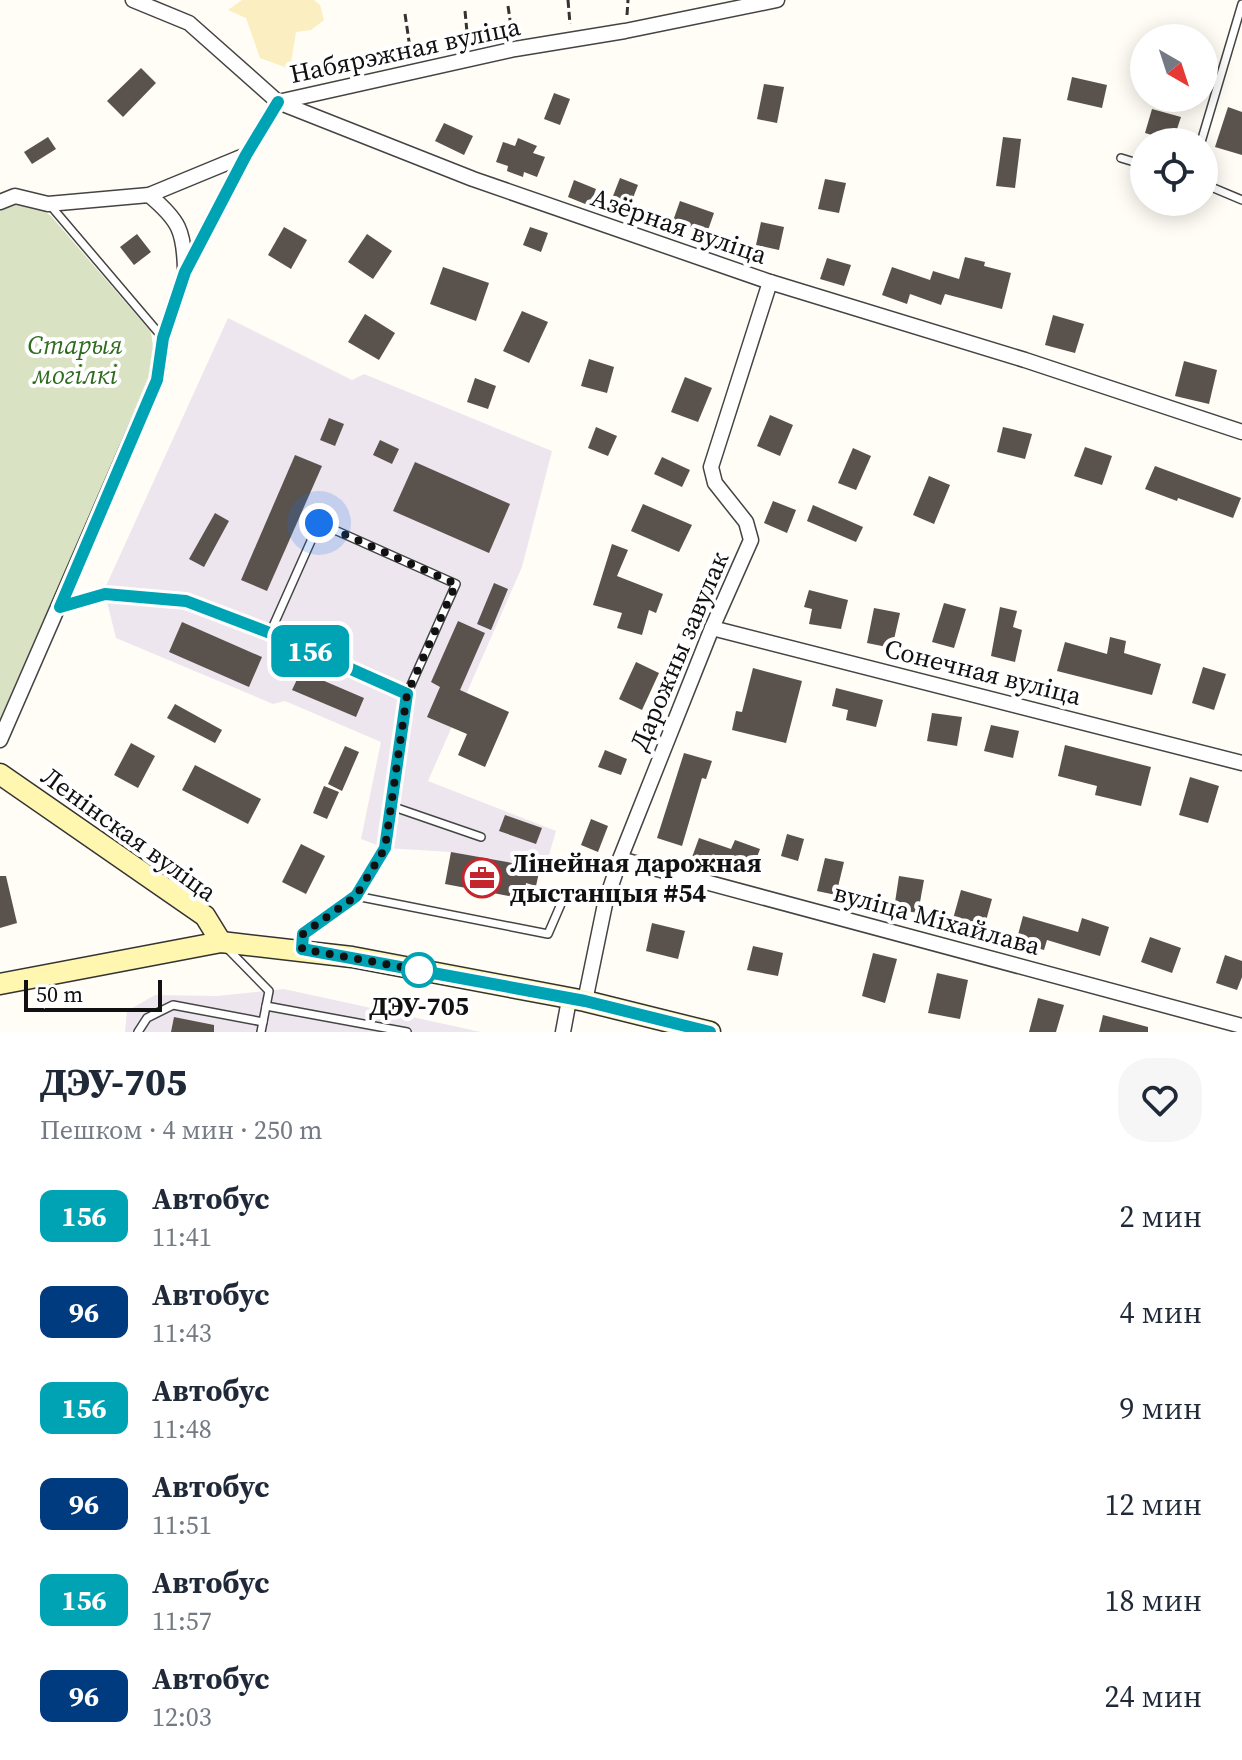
<!DOCTYPE html>
<html lang="ru">
<meta charset="utf-8">
<style>
body{margin:0;font-family:"Source Serif 4",serif;background:#f6f6f7;color:#1f2937;height:100vh;display:flex;flex-direction:column;font-size:30px;white-space:nowrap}
*{box-sizing:border-box;margin:0}
p{font-size:26px;color:#747a83}
.icon{flex:none;width:44px;height:44px;fill:none;stroke:currentColor;stroke-width:2;stroke-linecap:round;stroke-linejoin:round}
.map{position:relative;height:1032px;overflow:hidden}
.drawer{display:flex;flex-direction:column;background:#fff;flex:1}
.drawer>*{flex:none}
.badge{padding:0 16px;border-radius:12px;font-size:28px;line-height:52px}
.needle{width:52px;rotate:141deg}
.controls{position:absolute;left:1130px;top:24px;display:grid;gap:16px}
.controls a{display:grid;place-items:center;width:88px;height:88px;border-radius:50%;background:#fff;box-shadow:0 4px 20px #0003;font-size:40px}
.scale{position:absolute;left:24px;bottom:20px;width:138px;box-sizing:border-box;padding-left:8px;border:4px solid #111;border-top:0;font-size:22px;line-height:28px;white-space:nowrap;color:#111;-webkit-text-stroke:6px #fff;paint-order:stroke}
.you{position:absolute;width:40px;height:40px;margin:-20px;border:6px solid #fff;border-radius:50%;background:#1a73e8;box-shadow:0 0 0 12px #1a73e833}
.map>.badge{position:absolute;translate:-50% -50%;box-shadow:0 0 0 4px #fff}
.round{display:grid;place-items:center;flex:none;width:84px;height:84px;border-radius:32px;background:#f6f6f7}
.headline{display:flex;align-items:center;justify-content:space-between;height:136px;padding:0 40px}
h1{font-size:38px;font-weight:800;line-height:60px}
ul{padding:0;list-style:none}
li{display:flex;align-items:center;gap:24px;height:96px;padding:0 40px}
li div{flex:1}
li b{display:block;font-size:30px}
li em{font-style:normal}
li .badge{min-width:88px;font-weight:700;text-align:center}
.map>svg:first-child{display:block}
</style>
<div class="map">
<svg width="1242" height="1032" viewBox="0 0 1242 1032">
<rect width="100%" height="100%" fill="#fffdf5"/>
<g fill="#eee6ef">
<polygon points="228,318 352,380 364,374 552,451 522,567 428,781 556,831 545,869 451,852 385,848 361,839 381,742 285,701 273,704 116,638 105,594 106,586"/>
<polygon points="284,989 481,1032 125,1032 127,1011 155,995 217,996"/>
</g>
<polygon fill="#fbeec1" points="242,0 314,0 320,5 324,20 311,30 296,32 290,69 260,58 246,18 228,10"/>
<polygon fill="#d9e3c4" points="14,200 33,203 51,216 151,332 155,362 0,721 0,207"/>
<g fill="#5a524d">
<polygon points="141,68 156,83 123,117 107,101"/>
<polygon points="1072,77 1107,85 1102,108 1067,100"/>
<polygon points="764,84 784,87 777,123 757,119"/>
<polygon points="554,93 570,99 560,125 544,119"/>
<polygon points="1228,107 1242,112 1242,155 1215,147"/>
<polygon points="1152,109 1181,117 1173,141 1145,133"/>
<polygon points="444,123 473,136 464,155 435,141"/>
<polygon points="48,137 56,149 32,164 24,152"/>
<polygon points="1003,137 1021,139 1015,188 996,186"/>
<polygon points="518,138 537,146 533,153 545,157 537,177 524,172 523,177 507,171 508,166 496,162 503,142 515,146"/>
<polygon points="620,178 638,185 631,203 613,196"/>
<polygon points="825,179 846,183 839,213 818,209"/>
<polygon points="574,180 596,189 590,206 568,197"/>
<polygon points="680,201 714,213 707,233 673,221"/>
<polygon points="761,222 784,227 779,250 756,245"/>
<polygon points="284,227 307,240 291,269 268,255"/>
<polygon points="530,227 548,233 541,252 523,245"/>
<polygon points="137,234 151,252 134,265 120,247"/>
<polygon points="367,234 392,251 373,279 348,262"/>
<polygon points="965,257 985,262 984,266 1011,273 1002,309 945,294 941,305 910,294 907,304 882,295 892,267 930,280 933,271 959,279"/>
<polygon points="827,258 851,265 844,286 820,279"/>
<polygon points="443,267 489,283 476,321 430,304"/>
<polygon points="522,311 548,322 529,363 503,351"/>
<polygon points="365,314 395,333 379,360 348,342"/>
<polygon points="1053,315 1084,324 1075,353 1045,345"/>
<polygon points="589,359 614,367 607,393 581,386"/>
<polygon points="1184,361 1217,370 1209,404 1175,396"/>
<polygon points="685,377 712,388 698,422 671,412"/>
<polygon points="475,378 496,386 488,409 467,402"/>
<polygon points="770,415 793,425 780,456 757,446"/>
<polygon points="329,418 344,424 335,446 320,440"/>
<polygon points="596,427 617,436 608,456 588,448"/>
<polygon points="1003,427 1032,434 1025,459 997,452"/>
<polygon points="380,440 399,449 392,464 373,455"/>
<polygon points="1085,447 1112,456 1102,485 1074,476"/>
<polygon points="853,448 871,456 856,490 838,483"/>
<polygon points="295,455 322,466 267,591 241,580"/>
<polygon points="662,457 690,470 682,487 654,474"/>
<polygon points="415,462 510,504 489,553 393,511"/>
<polygon points="1155,466 1241,498 1233,518 1178,498 1177,501 1145,489"/>
<polygon points="929,476 950,485 934,524 913,515"/>
<polygon points="773,501 796,510 787,533 764,523"/>
<polygon points="643,504 692,525 679,552 631,531"/>
<polygon points="813,505 863,527 856,542 807,521"/>
<polygon points="215,513 229,521 204,567 189,559"/>
<polygon points="612,544 628,550 617,576 663,594 656,613 649,610 642,635 617,628 622,613 593,605"/>
<polygon points="494,583 508,589 491,630 477,624"/>
<polygon points="809,590 848,600 841,629 809,624 812,609 804,607"/>
<polygon points="944,603 966,609 954,648 932,642"/>
<polygon points="1000,607 1017,611 1013,627 1022,630 1015,662 991,656"/>
<polygon points="874,608 900,613 892,648 867,643"/>
<polygon points="458,621 485,633 460,690 509,712 485,767 458,755 467,734 427,717 440,687 431,682"/>
<polygon points="182,622 262,657 249,687 169,652"/>
<polygon points="1110,637 1126,641 1124,653 1161,664 1152,695 1057,671 1065,642 1107,654"/>
<polygon points="636,662 659,673 642,710 619,699"/>
<polygon points="1203,667 1226,674 1214,710 1192,703"/>
<polygon points="753,668 802,681 786,743 732,730 736,711 742,712"/>
<polygon points="301,671 364,698 356,717 292,690"/>
<polygon points="836,688 883,700 876,727 846,720 848,710 832,706"/>
<polygon points="175,704 222,730 215,743 167,718"/>
<polygon points="932,713 962,717 957,746 927,741"/>
<polygon points="991,725 1019,731 1013,758 984,751"/>
<polygon points="131,743 155,756 138,788 114,775"/>
<polygon points="1065,745 1151,767 1141,806 1095,795 1097,786 1058,776"/>
<polygon points="345,746 359,752 342,791 328,784"/>
<polygon points="605,750 627,759 621,775 598,767"/>
<polygon points="684,753 712,761 706,779 702,778 682,846 657,838"/>
<polygon points="195,765 261,799 248,824 182,790"/>
<polygon points="1190,777 1219,786 1208,823 1179,815"/>
<polygon points="324,786 339,792 327,819 313,813"/>
<polygon points="505,815 542,828 536,844 499,831"/>
<polygon points="591,819 608,826 598,852 581,845"/>
<polygon points="787,834 804,839 798,861 781,856"/>
<polygon points="699,838 731,849 735,840 760,849 750,876 709,861 708,866 691,860"/>
<polygon points="301,844 325,856 306,894 282,882"/>
<polygon points="451,852 540,868 536,886 526,883 524,899 445,884"/>
<polygon points="825,858 844,862 836,895 817,891"/>
<polygon points="0,876 6,876 17,923 0,928"/>
<polygon points="899,876 924,880 918,913 894,909"/>
<polygon points="961,890 992,899 984,928 953,919"/>
<polygon points="1023,916 1078,932 1082,918 1109,927 1100,956 1047,940 1044,950 1016,942"/>
<polygon points="652,923 685,931 678,959 646,951"/>
<polygon points="1150,937 1181,948 1172,973 1141,962"/>
<polygon points="753,946 783,953 778,976 747,970"/>
<polygon points="873,953 897,959 885,1003 862,996"/>
<polygon points="1225,955 1242,961 1242,977 1237,990 1216,983"/>
<polygon points="937,973 968,980 960,1019 928,1013"/>
<polygon points="1038,998 1064,1005 1056,1032 1029,1032"/>
<polygon points="1103,1015 1148,1027 1148,1032 1099,1032"/>
<polygon points="174,1017 214,1025 214,1032 171,1032"/>
</g>
<g fill="none" stroke-linecap="round" stroke-linejoin="round">
<defs>
<g id="lane">
<polyline points="1201,142 1242,4"/>
<polyline points="1121,158 1144,165"/>
<polyline points="1204,184 1242,200"/>
<polyline points="50,205 163,338"/>
<polyline points="60,607 105,594 186,601 270,633"/>
<polyline points="391,806 481,837"/>
<polyline points="356,896 548,934 561,904"/>
<polyline points="227,948 269,991 261,1032"/>
<polyline points="302,949 303,934 356,896 385,848 407,694 456,584 319,523 270,633 407,694"/>
<polyline points="266,1006 407,1032"/>
<polyline points="138,1032 147,1018 173,1005 263,1022"/>
</g>
<g id="street">
<polyline points="133,0 189,23 278,102 473,179 770,282 1025,360 1242,432"/>
<path d="M149 195C179 220 184 231 185 269"/>
<polyline points="0,202 15,196 48,204 149,195 246,155"/>
<polyline points="712,628 1242,763"/>
<polyline points="0,740 157,380 163,338 185,272 246,155 278,102 515,49 625,31 777,0"/>
<polyline points="620,859 1242,1026"/>
<polyline points="585,1001 605,904 620,859 712,628 751,540 746,522 715,483 711,467 770,282"/>
<polyline points="563,1032 569,1000"/>
</g>
<g id="secondary">
<polyline points="0,774 205,916 221,942"/>
<polyline points="0,984 221,942 352,957 585,1001 710,1032"/>
</g>
</defs>
<use href="#lane" stroke="#444" stroke-width="10"/>
<use href="#street" stroke="#444" stroke-width="17"/>
<use href="#secondary" stroke="#333" stroke-width="23"/>
<g stroke="#333" stroke-width="3" stroke-dasharray="8 4" stroke-linecap="butt">
<polyline points="568,0 570,24"/>
<polyline points="508,6 512,33"/>
<polyline points="465,11 468,43"/>
<polyline points="405,14 411,55"/>
<polyline points="627,15 628,0"/>
<polyline points="568,894 569,892 590,899"/>
</g>
<use href="#lane" stroke="#fff" stroke-width="7"/>
<use href="#street" stroke="#fff" stroke-width="14"/>
<use href="#secondary" stroke="#fff6b0" stroke-width="20"/>
</g>
<g fill="none" stroke-linecap="round" stroke-linejoin="round">
<defs>
<polyline id="line" points="278,102 246,155 185,272 163,338 157,380 60,607 105,594 186,601 270,633 407,694 385,848 356,896 303,934 302,949 585,1001 710,1032"/>
</defs>
<use href="#line" stroke="#fff" stroke-width="18"/>
<use href="#line" stroke="#00a3b4" stroke-width="12"/>
<polyline stroke="#111" stroke-width="8" stroke-dasharray="0 14.4" points="319,523 456,584 407,694 385,848 356,896 303,934 302,949 419,970"/>
</g>
<defs>
<symbol id="office-ring" viewBox="-11 -11 22 22"><circle r="9.5" fill="#fff" stroke="#c4262e" stroke-width="1.5"/><path d="M-6-3h4V-5.5h4V-3h4V5H-6ZM-1-4.5V-3h2v-1.5ZM-6 0V1H6V0Z" fill="#c4262e"/></symbol>
</defs>
<g fill-rule="evenodd">
<use href="#office-ring" x="460" y="856" width="44" height="44"/>
</g>
<circle fill="#fff" stroke="#00a3b4" stroke-width="4" cx="419" cy="970" r="16"/>
<g text-anchor="middle" stroke-width="8" stroke-linejoin="round" paint-order="stroke">
<g font-size="26" fill="#111" stroke="#fff">
<text transform="translate(405 50) rotate(-12)" y="9">Набярэжная вуліца</text>
<text transform="translate(679 226) rotate(19)" y="9">Азёрная вуліца</text>
<text transform="translate(679 651) rotate(-67)" y="9">Дарожны завулак</text>
<text transform="translate(983 672) rotate(14)" y="9">Сонечная вуліца</text>
<text transform="translate(129 834) rotate(36)" y="9">Ленінская вуліца</text>
<text transform="translate(937 919) rotate(15)" y="9">вуліца Міхайлава</text>
</g>
<g font-size="26" font-style="italic" fill="#2f6b1f" stroke="#fff">
<text x="75" y="354">Старыя<tspan x="75" dy="30">могілкі</tspan></text>
</g>
<g font-size="26" font-weight="bold" fill="#111" stroke="#fff" text-anchor="start">
<text x="510" y="872">Лінейная дарожная<tspan x="510" dy="30">дыстанцыя #54</tspan></text>
</g>
<g font-size="26" font-weight="bold" fill="#111" stroke="#fff">
<text x="419" y="1015">ДЭУ-705</text>
</g>
</g>
</svg>
<div class="controls">
<a><svg class="needle" viewBox="-14 -14 28 28"><path d="M0-13l5 13h-10z" fill="#e53935"/><path d="M0 13l5-13h-10z" fill="#747a83"/></svg></a>
<a><svg class="icon" aria-label="locate" viewBox="0 0 24 24"><circle cx="12" cy="12" r="6"/><path d="M12 2v4M12 18v4M2 12h4M18 12h4"/></svg></a>
</div>
<div class="scale">50 m</div>
<div class="you" style="left:319px;top:523px"></div>
<b class="badge" style="left:310px;top:651px;background:#00a3b4;color:#fff">156</b>
</div>
<section class="drawer">
<div class="headline"><div><h1>ДЭУ-705</h1><p>Пешком · 4 мин · 250 m</p></div><a class="round"><svg class="icon" aria-label="heart" viewBox="0 0 24 24"><path d="M12 20l-8-8c-3-5 5-10 8-4 3-6 11-1 8 4z"/></svg></a></div>
<ul>
<li><span class="badge" style="background:#00a3b4;color:#fff">156</span><div><b>Автобус</b><p>11:41</p></div><em>2 мин</em></li>
<li><span class="badge" style="background:#003b80;color:#fff">96</span><div><b>Автобус</b><p>11:43</p></div><em>4 мин</em></li>
<li><span class="badge" style="background:#00a3b4;color:#fff">156</span><div><b>Автобус</b><p>11:48</p></div><em>9 мин</em></li>
<li><span class="badge" style="background:#003b80;color:#fff">96</span><div><b>Автобус</b><p>11:51</p></div><em>12 мин</em></li>
<li><span class="badge" style="background:#00a3b4;color:#fff">156</span><div><b>Автобус</b><p>11:57</p></div><em>18 мин</em></li>
<li><span class="badge" style="background:#003b80;color:#fff">96</span><div><b>Автобус</b><p>12:03</p></div><em>24 мин</em></li>
</ul>
</section>
